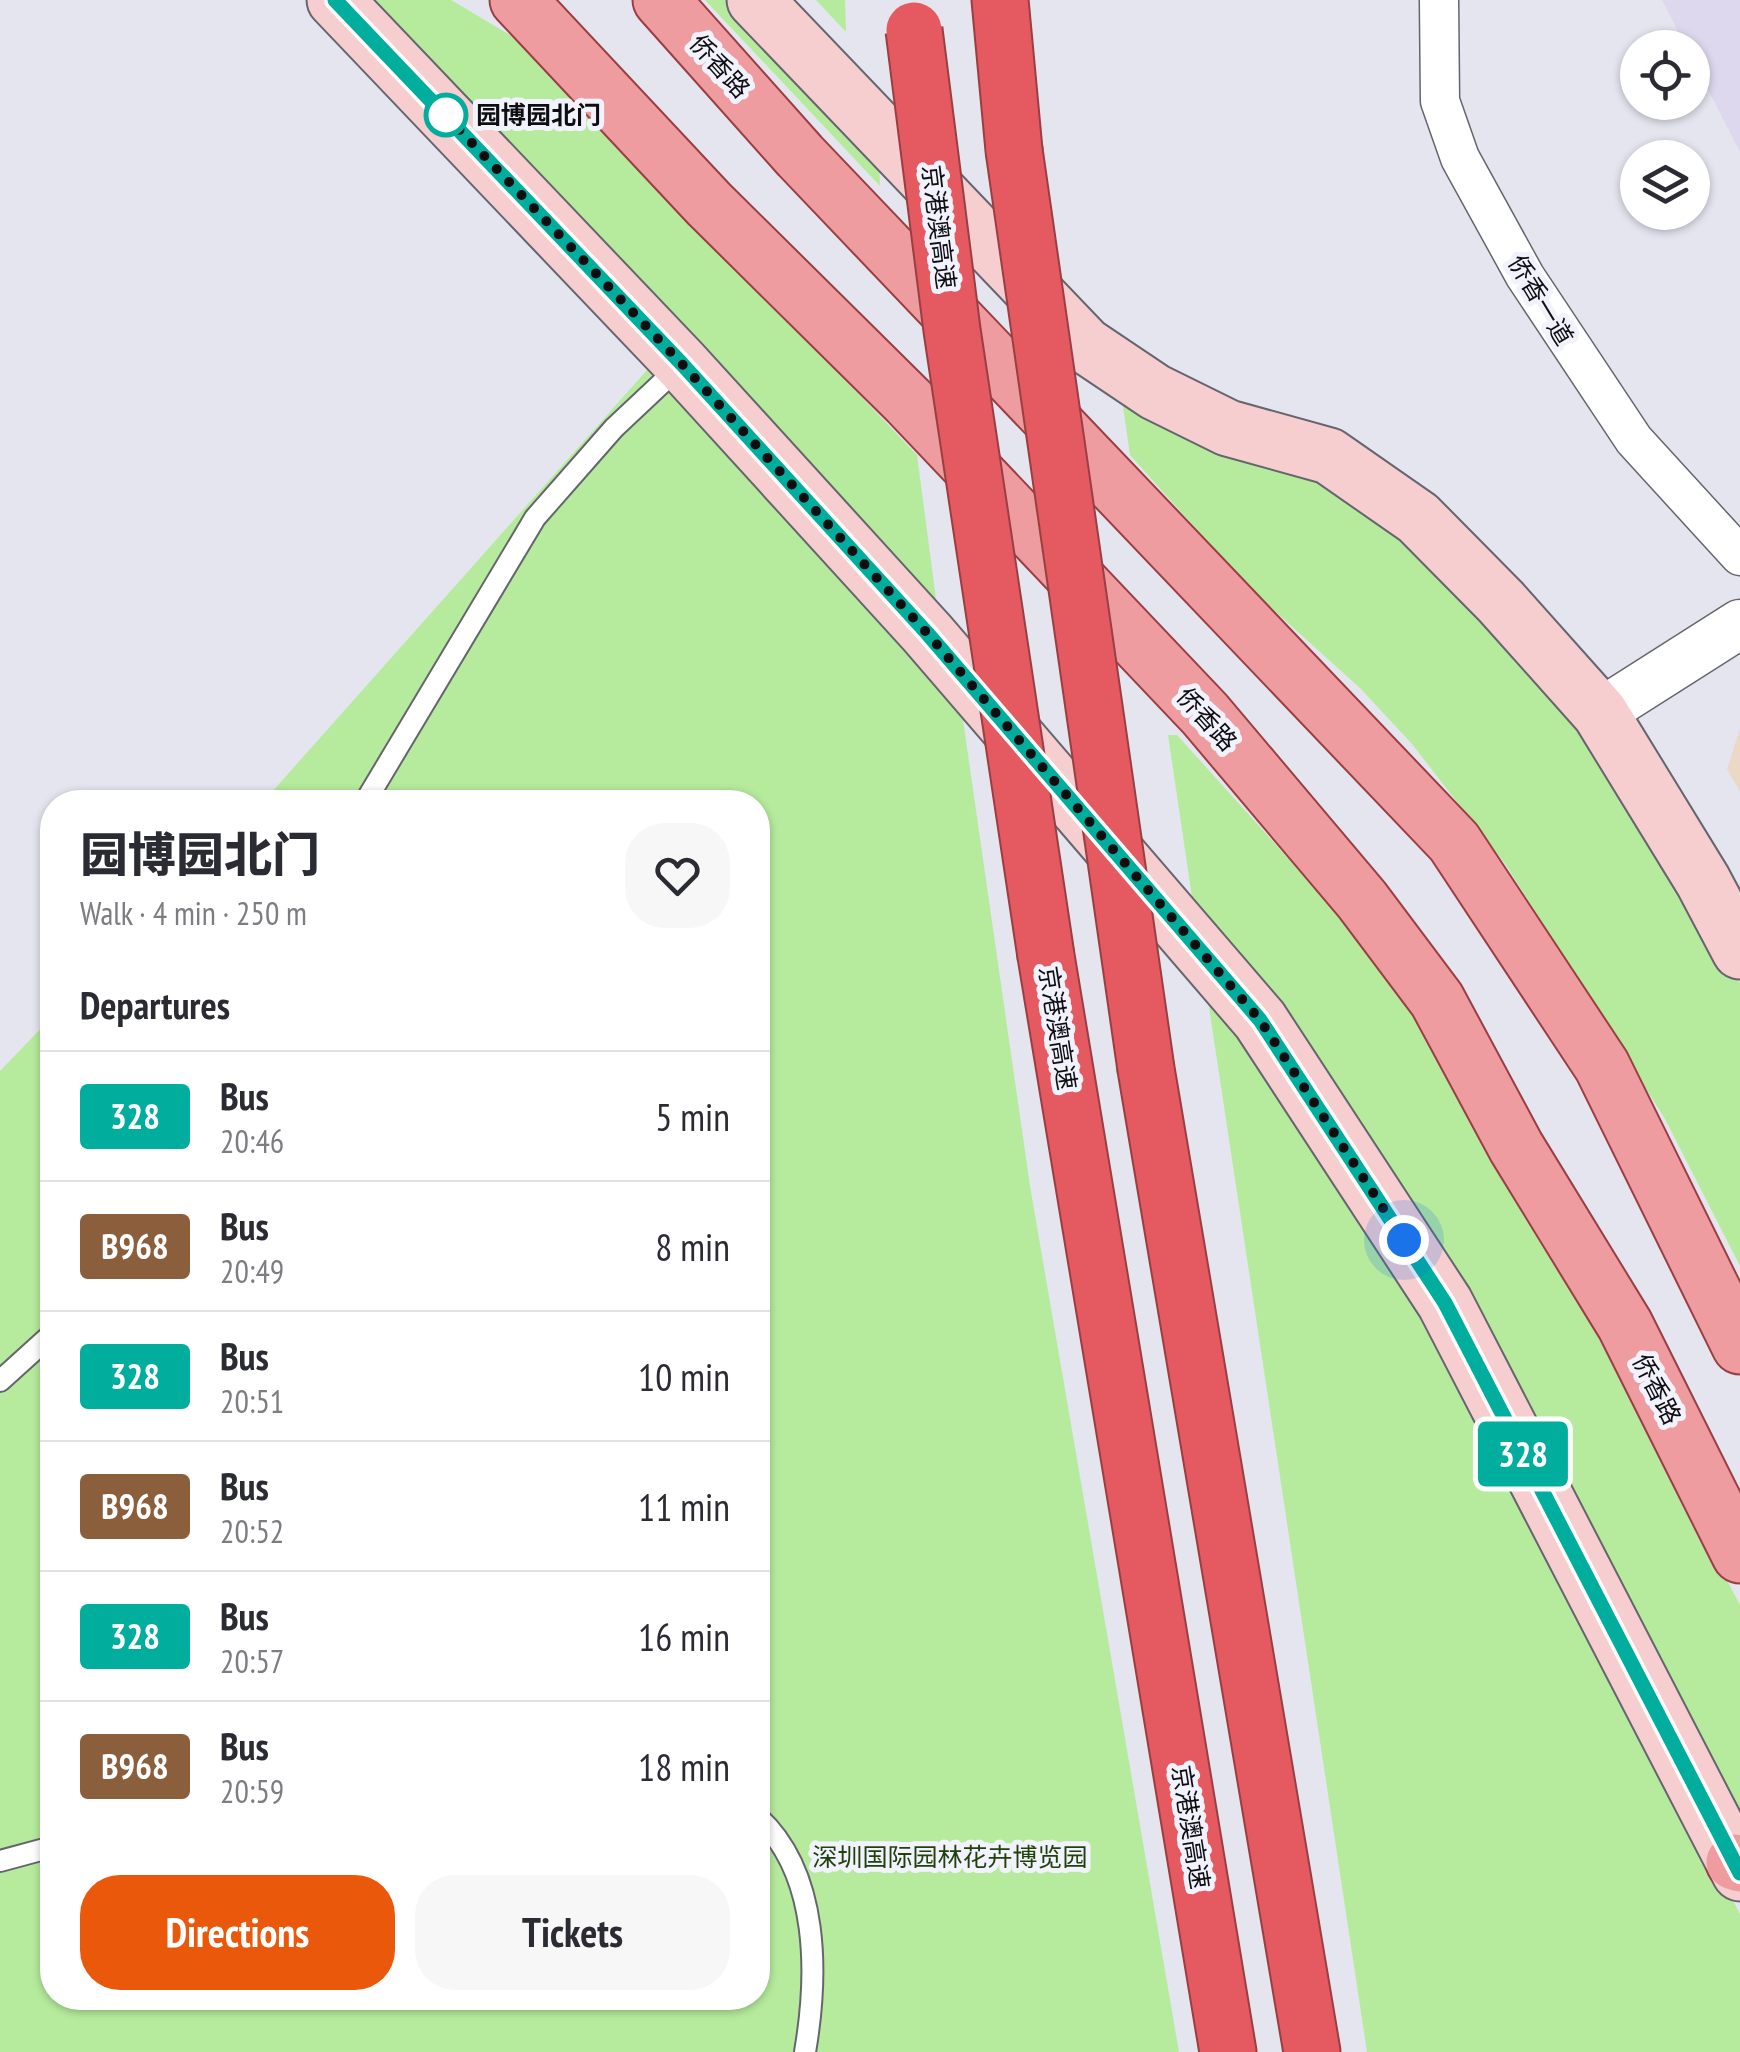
<!DOCTYPE html>
<meta charset="utf-8">
<style>
body{margin:0;font-family:"PT Sans Narrow","Noto Sans SC",sans-serif;background:#f7f7f7;color:#2b2b33;height:100vh;display:flex;flex-direction:column;font-size:38px;white-space:nowrap}
*{box-sizing:border-box;margin:0}
p{font-size:32px;color:#7c7c81}
.icon{flex:none;width:55px;height:55px;fill:none;stroke:currentColor;stroke-width:2;stroke-linecap:round;stroke-linejoin:round}
.map{position:relative;flex:1;overflow:hidden}
.drawer{position:absolute;left:40px;top:790px;width:730px;height:1220px;display:flex;flex-direction:column;background:#fff;border-radius:40px;box-shadow:0 2px 8px #0004}
.drawer>*{flex:none}
.badge{padding:0 20px;border-radius:8px;font-size:35px;line-height:65px}
.fabs{position:absolute;left:1620px;top:30px;display:grid;gap:20px}
.fabs a{display:grid;place-items:center;width:90px;height:90px;border-radius:50%;background:#fff;box-shadow:0 2px 8px #0004;font-size:50px}
.you{position:absolute;width:50px;height:50px;margin:-25px;border:8px solid #fff;border-radius:50%;background:#1a73e8;box-shadow:0 0 0 15px #1a73e833}
.map>.badge{position:absolute;translate:-50% -50%;box-shadow:0 0 0 5px #fff}
h2{padding:0 40px;font-size:38px;line-height:90px}
.round{display:grid;place-items:center;flex:none;width:105px;height:105px;border-radius:40px;background:#f7f7f7}
.overview{display:flex;align-items:center;justify-content:space-between;height:170px;padding:0 40px}
h1{font-size:48px;font-weight:800;line-height:75px}
.cta{display:flex;gap:20px;margin-top:auto;padding:20px 40px}
.cta a{flex:1;height:115px;border-radius:40px;background:#ea580c;color:#fff;font-size:40px;font-weight:800;line-height:115px;text-align:center}
.cta a+a{background:#f7f7f7;color:#2b2b33}
ul{padding:0;list-style:none}
li{display:flex;align-items:center;gap:30px;height:130px;padding:0 40px;border-top:2px solid #e1e1e2}
li div{flex:1}
li b{display:block;font-size:38px}
li em{font-style:normal}
li .badge{min-width:110px;font-weight:700;text-align:center}
.map>svg:first-child{display:block}
</style>
<div class="map">
<svg width="1740" height="2052" viewBox="0 0 1740 2052">
<rect width="100%" height="100%" fill="#e4e5ef"/>
<polygon fill="#ded8ee" points="1662,0 1740,0 1740,152 1693,60 1692,48 1686,47"/>
<polygon fill="#ead9c7" points="1740,729 1740,792 1727,769"/>
<g fill="#b6eb9d">
<polygon points="353,0 451,0 520,41 917,455 941,637"/>
<polygon points="705,0 731,0 879,161 880,186"/>
<polygon points="816,0 845,0 846,32"/>
<polygon points="656,360 960,699 1030,1186 1179,2052 0,2052 0,1071 52,1017 52,1998 758,1998 758,802 263,802"/>
<polygon points="1121,393 1315,479 1415,547 1562,711 1616,783 1740,983 1740,1266 1665,1119 1506,865 1412,744 1360,688 1246,585 1130,455"/>
<polygon points="1168,735 1177,735 1388,969 1547,1241 1740,1605 1740,1843 1196,924"/>
<polygon points="1207,994 1257,1049 1451,1360 1740,1914 1740,2052 1367,2052"/>
</g>
<g fill="none" stroke-linecap="round" stroke-linejoin="round">
<defs>
<g id="service">
<polyline points="365,802 535,518 614,428 681,365"/>
<polyline points="0,1381 52,1334"/>
<path d="M758 1817C820 1874 818 1976 805 2052"/>
<polyline points="0,1861 52,1847"/>
</g>
<polyline id="minor" points="1439,0 1440,101 1460,158 1525,276 1634,440 1740,556"/>
<polyline id="tertiary" points="1600,713 1740,624"/>
<g id="secondary">
<polyline points="335,0 682,364 927,633 1260,1020 1445,1303 1740,1873"/>
<polyline points="755,0 1085,345 1155,392 1228,428 1329,456 1418,518 1501,602 1600,713 1703,881 1740,951"/>
</g>
<g id="primary">
<polyline points="518,0 709,204 908,401 1205,714 1362,900 1437,1000 1516,1147 1625,1325 1740,1555"/>
<polyline points="661,0 800,156 1454,842 1602,1066 1740,1346"/>
<polyline points="1734,1862 1740,1864"/>
</g>
<g id="motorway">
<polyline points="1000,0 1014,150"/>
<polyline points="1046,956 1228,2052"/>
<polyline points="1146,1069 1312,2052"/>
</g>
</defs>
<use href="#service" stroke="#65656e" stroke-width="24"/>
<use href="#minor" stroke="#65656e" stroke-width="41"/>
<use href="#tertiary" stroke="#65656e" stroke-width="51"/>
<use href="#secondary" stroke="#65656e" stroke-width="59"/>
<use href="#primary" stroke="#993f44" stroke-width="59"/>
<use href="#motorway" stroke="#993f44" stroke-width="59"/>
<use href="#service" stroke="#fff" stroke-width="20"/>
<use href="#minor" stroke="#fff" stroke-width="38"/>
<use href="#tertiary" stroke="#fff" stroke-width="48"/>
<use href="#secondary" stroke="#f7cecf" stroke-width="55"/>
<use href="#primary" stroke="#ef9ca0" stroke-width="55"/>
<use href="#motorway" stroke="#e45a60" stroke-width="55"/>
<defs>
<g id="motorway-bridge">
<polyline points="914,30 952,330 1046,956"/>
<polyline points="1014,150 1146,1069"/>
</g>
</defs>
<use href="#motorway-bridge" stroke="#993f44" stroke-width="59" stroke-linecap="butt"/>
<use href="#motorway-bridge" stroke="#e45a60" stroke-width="55"/>
</g>
<g fill="none" stroke-linecap="round" stroke-linejoin="round">
<defs>
<polyline id="line" points="335,0 682,364 927,633 1260,1020 1445,1303 1740,1873"/>
</defs>
<use href="#line" stroke="#fff" stroke-width="22"/>
<use href="#line" stroke="#01ad9c" stroke-width="15"/>
<polyline stroke="#0e0e11" stroke-width="10" stroke-dasharray="0 18" points="446,115 434,103 682,364 927,633 1260,1020 1404,1240"/>
</g>
<circle fill="#fff" stroke="#01ad9c" stroke-width="5" cx="446" cy="115" r="20"/>
<g text-anchor="middle" stroke-width="10" stroke-linejoin="round" paint-order="stroke">
<g font-size="25" fill="#0e0e11" stroke="#f2f2fd">
<text transform="translate(720 66) rotate(48)" y="9">侨香路</text>
<text transform="translate(939 227) rotate(83)" y="9">京港澳高速</text>
<text transform="translate(1541 300) rotate(59)" y="9">侨香一道</text>
<text transform="translate(1207 719) rotate(48)" y="9">侨香路</text>
<text transform="translate(1058 1028) rotate(81)" y="9">京港澳高速</text>
<text transform="translate(1657 1389) rotate(63)" y="9">侨香路</text>
<text transform="translate(1191 1827) rotate(81)" y="9">京港澳高速</text>
</g>
<g font-size="25" font-weight="bold" fill="#0e0e11" stroke="#f2f2fd" text-anchor="start">
<text x="476" y="124">园博园北门</text>
</g>
<g font-size="25" fill="#20410b" stroke="#f2f2fd">
<text x="950" y="1866">深圳国际园林花卉博览园</text>
</g>
</g>
</svg>
<div class="fabs">
<a><svg class="icon" aria-label="locate" viewBox="0 0 24 24"><circle cx="12" cy="12" r="6"/><path d="M12 2v4M12 18v4M2 12h4M18 12h4"/></svg></a>
<a><svg class="icon" aria-label="layers" viewBox="0 0 24 24"><path d="M12 4l9 5-9 5-9-5zM3 14l9 5 9-5"/></svg></a>
</div>
<div class="you" style="left:1404px;top:1240px"></div>
<b class="badge" style="left:1523px;top:1454px;background:#01ad9c;color:#fff">328</b>
<section class="drawer">
<div class="overview"><div><h1>园博园北门</h1><p>Walk · 4 min · 250 m</p></div><a class="round"><svg class="icon" aria-label="heart" viewBox="0 0 24 24"><path d="M12 20l-8-8c-3-5 5-10 8-4 3-6 11-1 8 4z"/></svg></a></div>
<h2>Departures</h2>
<ul>
<li><span class="badge" style="background:#01ad9c;color:#fff">328</span><div><b>Bus</b><p>20:46</p></div><em>5 min</em></li>
<li><span class="badge" style="background:#8b5e3c;color:#fff">B968</span><div><b>Bus</b><p>20:49</p></div><em>8 min</em></li>
<li><span class="badge" style="background:#01ad9c;color:#fff">328</span><div><b>Bus</b><p>20:51</p></div><em>10 min</em></li>
<li><span class="badge" style="background:#8b5e3c;color:#fff">B968</span><div><b>Bus</b><p>20:52</p></div><em>11 min</em></li>
<li><span class="badge" style="background:#01ad9c;color:#fff">328</span><div><b>Bus</b><p>20:57</p></div><em>16 min</em></li>
<li><span class="badge" style="background:#8b5e3c;color:#fff">B968</span><div><b>Bus</b><p>20:59</p></div><em>18 min</em></li>
</ul>
<div class="cta"><a>Directions</a><a>Tickets</a></div>
</section>
</div>
